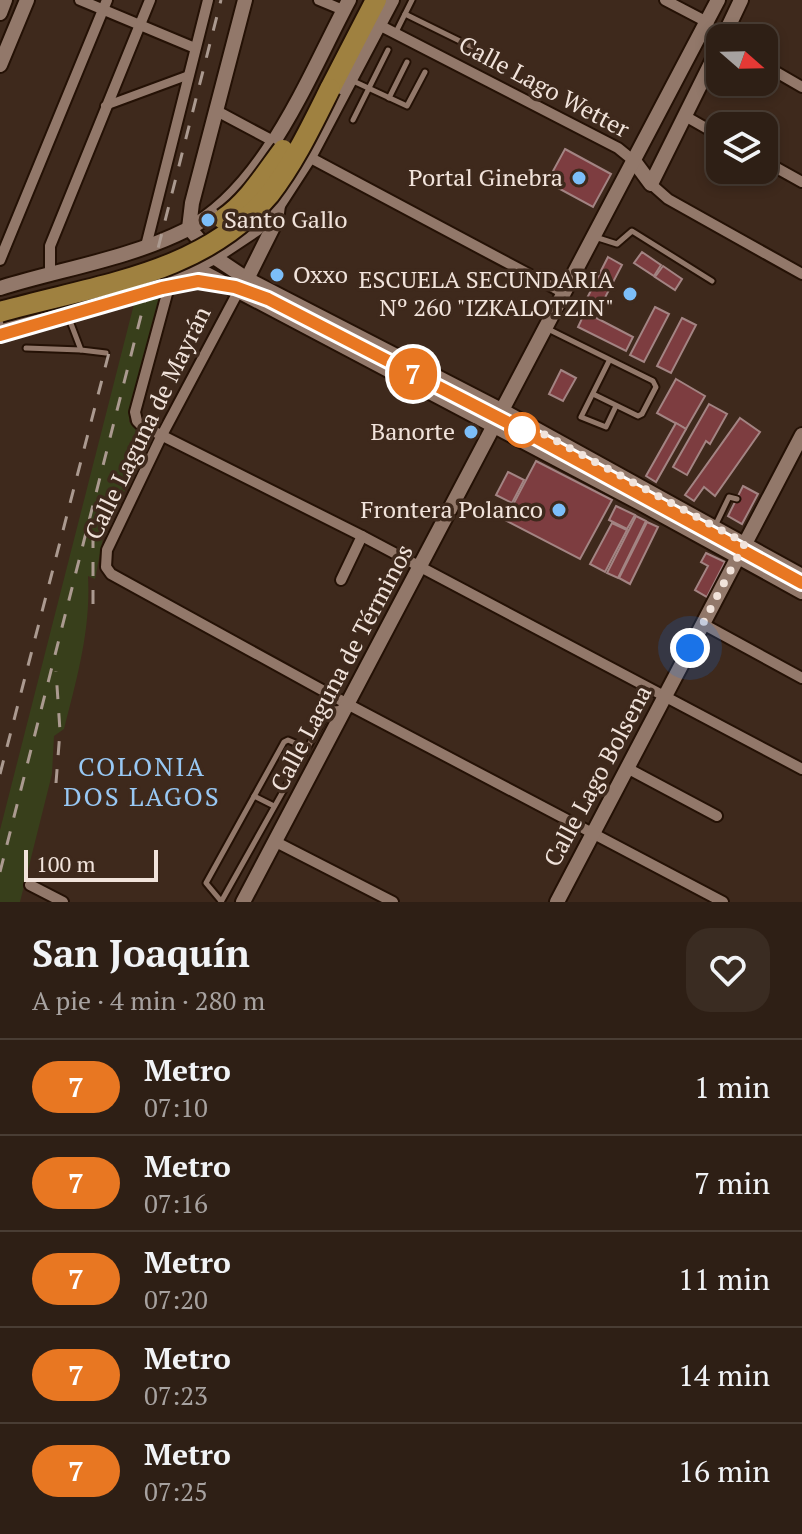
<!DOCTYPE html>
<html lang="es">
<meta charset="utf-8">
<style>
body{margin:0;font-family:"PT Serif",serif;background:#3a2c22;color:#f1f3f6;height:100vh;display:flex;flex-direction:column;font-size:30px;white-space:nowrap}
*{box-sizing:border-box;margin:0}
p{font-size:26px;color:#a7a2a0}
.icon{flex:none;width:44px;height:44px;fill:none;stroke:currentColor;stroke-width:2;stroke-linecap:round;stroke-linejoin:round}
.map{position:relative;height:902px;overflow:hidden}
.panel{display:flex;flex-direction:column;background:#2e1f15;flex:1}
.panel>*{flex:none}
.badge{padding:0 16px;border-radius:26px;font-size:28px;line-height:52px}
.needle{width:52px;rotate:110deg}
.controls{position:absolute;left:706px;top:24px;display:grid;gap:16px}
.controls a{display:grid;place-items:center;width:72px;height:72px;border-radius:16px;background:#2e1f15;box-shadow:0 4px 12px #0003,0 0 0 2px #493d34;font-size:40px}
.scale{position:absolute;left:24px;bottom:20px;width:134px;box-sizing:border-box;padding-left:8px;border:4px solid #f1e3db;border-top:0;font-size:22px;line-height:28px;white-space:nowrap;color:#f1e3db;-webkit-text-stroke:6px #3e291c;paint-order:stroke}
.you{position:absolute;width:40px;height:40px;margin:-20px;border:6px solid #fff;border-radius:50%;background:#1a73e8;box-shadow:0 0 0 12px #1a73e833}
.map>.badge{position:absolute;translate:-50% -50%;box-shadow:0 0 0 4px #fff}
.round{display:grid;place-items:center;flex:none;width:84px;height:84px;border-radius:24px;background:#3a2c22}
.summary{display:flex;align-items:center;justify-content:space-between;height:136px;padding:0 32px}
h1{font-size:38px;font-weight:700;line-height:60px}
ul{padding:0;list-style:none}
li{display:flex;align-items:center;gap:24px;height:96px;padding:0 32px;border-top:2px solid #493d34}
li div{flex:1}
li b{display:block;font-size:30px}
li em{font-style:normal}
li .badge{min-width:88px;font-weight:700;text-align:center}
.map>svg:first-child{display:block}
</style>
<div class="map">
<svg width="802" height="902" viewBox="0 0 802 902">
<rect width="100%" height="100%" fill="#3e291c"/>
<path fill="#383f1b" d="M162 288 129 422 154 436 105 528 95 579 88 576C91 629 77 678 64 729L54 736 52 774 20 902H0V830L135 300 136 295Z"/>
<g fill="#7d3d40" stroke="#a38483" stroke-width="2">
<polygon points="565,149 611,174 593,207 547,182"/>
<polygon points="642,252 661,265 654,276 634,263"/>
<polygon points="608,257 622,265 597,313 583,306"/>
<polygon points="663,266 682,279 675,290 655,277"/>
<polygon points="655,307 669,314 644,362 630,355"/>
<polygon points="585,312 633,337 626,351 578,327"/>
<polygon points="682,318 696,325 671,373 657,366"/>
<polygon points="561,370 576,378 563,401 549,394"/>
<polygon points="676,379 705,396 686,429 657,413"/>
<polygon points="709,404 727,414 710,444 706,441 687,475 673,467"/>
<polygon points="740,418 760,432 715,496 704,487 694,501 685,495"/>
<polygon points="676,423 686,429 656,482 646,476"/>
<polygon points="536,461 612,500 580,559 505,520"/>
<polygon points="508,472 524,480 512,503 496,495"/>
<polygon points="743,486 758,494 742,524 728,516"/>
<polygon points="616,506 635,515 627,529 609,520"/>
<polygon points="636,516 646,521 618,578 607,573"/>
<polygon points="647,522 658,527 630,584 619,578"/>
<polygon points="612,523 627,530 605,572 590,564"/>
<polygon points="706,553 725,562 707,597 695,590 708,566 701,562"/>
</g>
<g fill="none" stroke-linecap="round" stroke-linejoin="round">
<defs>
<g id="service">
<polyline points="405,14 472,47"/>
<polyline points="396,32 412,0"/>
<polyline points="351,80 407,106 425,72"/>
<polyline points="389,98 407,62"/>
<polyline points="353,120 388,50"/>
<polyline points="595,237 617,244 632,231 712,281"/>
<polyline points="65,308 81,350 106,353"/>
<polyline points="546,328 653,381 656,387 642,414 638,416 593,394"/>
<polyline points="26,348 81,350"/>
<polyline points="609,361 581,417 606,427 616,406"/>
<polyline points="716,524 729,497 737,499"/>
<polyline points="254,796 274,806"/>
<polyline points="221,901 206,883 284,742 288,740 307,748"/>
<polyline points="221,902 323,720 334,709 345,708"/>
</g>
<polyline id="pedestrian" points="105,106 189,75"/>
<g id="minor">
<polyline points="80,0 195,48"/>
<polyline points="319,0 343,10"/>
<polyline points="665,0 707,22 713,34 720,39"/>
<polyline points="379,25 618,148 634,161"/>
<polyline points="764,65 802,87"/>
<polyline points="215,110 275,142"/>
<polyline points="685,116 720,136"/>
<polyline points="309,157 564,293"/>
<polyline points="764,161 802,182"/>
<polyline points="651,184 668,199 802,274"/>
<polyline points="146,246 208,0"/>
<polyline points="0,260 107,0"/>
<polyline points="50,274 50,246 150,0"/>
<polyline points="171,279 135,412 137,421 141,425 362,536 802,769"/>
<polyline points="238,292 162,435 107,550 106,567 111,574 353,707 723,902"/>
<polyline points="341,580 362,536"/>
<polyline points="703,624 802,678"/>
<polyline points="627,768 717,816"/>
<polyline points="276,842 393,902"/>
<polyline points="30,885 63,902"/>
</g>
<g id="tertiary">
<polyline points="245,0 192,203 189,228 214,257 247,279 501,410 802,576"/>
<polyline points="723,38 741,0"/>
<polyline points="634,161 651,184 720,45"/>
<polyline points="195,268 640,503 802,592"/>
<polyline points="247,279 276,221 278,205"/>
<polyline points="243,902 718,0"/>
<polyline points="557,902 802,435"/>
</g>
<g id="secondary">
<polyline points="0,13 5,0"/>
<polyline points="0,65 27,0"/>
<path d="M0 288C61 269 128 259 186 230 265 190 309 75 349 0"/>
<polyline points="0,324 139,290 171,279 214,257 256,229 278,205 309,157 392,0"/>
</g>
<polyline id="motorway" points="330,89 376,0"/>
</defs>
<use href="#service" stroke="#241105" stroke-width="9"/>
<use href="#pedestrian" stroke="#241105" stroke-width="12"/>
<use href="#minor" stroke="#241105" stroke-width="14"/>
<use href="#tertiary" stroke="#241105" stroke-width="18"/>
<use href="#secondary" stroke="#241105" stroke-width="18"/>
<use href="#motorway" stroke="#241105" stroke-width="24"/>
<use href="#service" stroke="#92786a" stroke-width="5"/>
<use href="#pedestrian" stroke="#92786a" stroke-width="8"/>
<use href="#minor" stroke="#92786a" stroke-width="10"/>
<use href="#tertiary" stroke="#92786a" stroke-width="14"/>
<use href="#secondary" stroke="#92786a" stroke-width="14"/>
<use href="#motorway" stroke="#9f8140" stroke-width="20"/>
<g stroke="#ab9a90" stroke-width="3" stroke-dasharray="14 14" stroke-linecap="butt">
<polyline points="93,534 93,618"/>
<polyline points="0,774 112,341"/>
<polyline points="56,783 60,731 56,671"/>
<polyline points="0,872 221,0"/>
</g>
<defs>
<g id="motorway-bridge">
<path d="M223 219C248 202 265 174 283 150"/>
<path d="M0 312C94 285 203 275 269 195 294 163 312 125 330 89"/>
</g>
</defs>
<use href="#motorway-bridge" stroke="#241105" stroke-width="24" stroke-linecap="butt"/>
<use href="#motorway-bridge" stroke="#9f8140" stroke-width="20"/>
</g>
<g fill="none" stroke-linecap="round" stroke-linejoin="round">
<defs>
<polyline id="line" points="0,335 162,288 198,281 235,287 268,299 522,430 802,583"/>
</defs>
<use href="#line" stroke="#fff" stroke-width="18"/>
<use href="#line" stroke="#e87722" stroke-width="12"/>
<polyline stroke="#f1e3db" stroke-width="8" stroke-dasharray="0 14.4" points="522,430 525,424 745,543 690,648"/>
</g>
<g fill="#7cbef9" stroke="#3e291c" stroke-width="3">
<circle cx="579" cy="178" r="8"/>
<circle cx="208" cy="220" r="8"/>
<circle cx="277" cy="275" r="8"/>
<circle cx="630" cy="294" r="8"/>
<circle cx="471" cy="432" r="8"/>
<circle cx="559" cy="510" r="8"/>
</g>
<circle fill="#fff" stroke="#e87722" stroke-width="4" cx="522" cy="430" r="16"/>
<g text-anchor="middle" stroke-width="7" stroke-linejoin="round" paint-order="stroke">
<g font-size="24" fill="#f1e3db" stroke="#3e291c">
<text transform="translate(544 87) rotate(28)" y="8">Calle Lago Wetter</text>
<text transform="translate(148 423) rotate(-64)" y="8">Calle Laguna de Mayrán</text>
<text transform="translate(342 668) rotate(-62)" y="8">Calle Laguna de Términos</text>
<text transform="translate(598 776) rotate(-62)" y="8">Calle Lago Bolsena</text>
</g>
<g font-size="24" fill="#f1e3db" stroke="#3e291c" text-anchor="end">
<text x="563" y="186">Portal Ginebra</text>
<text x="224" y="228" text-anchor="start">Santo Gallo</text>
<text x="293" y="283" text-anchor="start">Oxxo</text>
<text x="614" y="288">ESCUELA SECUNDARIA<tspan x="614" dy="28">Nº 260 "IZKALOTZIN"</tspan></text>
<text x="455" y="440">Banorte</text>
<text x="543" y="518">Frontera Polanco</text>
</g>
<g font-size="26" letter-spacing="2" fill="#98c8f4" stroke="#3e291c">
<text x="142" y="776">COLONIA<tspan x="142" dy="30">DOS LAGOS</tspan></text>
</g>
</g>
</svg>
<div class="controls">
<a><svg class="needle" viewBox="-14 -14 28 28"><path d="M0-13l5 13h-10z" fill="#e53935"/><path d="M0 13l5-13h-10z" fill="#a7a2a0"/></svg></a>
<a><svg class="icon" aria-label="layers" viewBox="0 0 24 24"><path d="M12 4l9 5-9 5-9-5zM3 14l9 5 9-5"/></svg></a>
</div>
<div class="scale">100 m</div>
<div class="you" style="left:690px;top:648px"></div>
<b class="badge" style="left:413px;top:374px;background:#e87722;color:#fff">7</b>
</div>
<section class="panel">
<div class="summary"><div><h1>San Joaquín</h1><p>A pie · 4 min · 280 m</p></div><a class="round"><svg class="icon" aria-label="heart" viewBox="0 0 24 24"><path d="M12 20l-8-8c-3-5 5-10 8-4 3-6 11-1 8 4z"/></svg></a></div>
<ul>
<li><span class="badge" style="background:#e87722;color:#fff">7</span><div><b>Metro</b><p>07:10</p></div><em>1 min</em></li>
<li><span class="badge" style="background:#e87722;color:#fff">7</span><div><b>Metro</b><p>07:16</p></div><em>7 min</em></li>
<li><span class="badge" style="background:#e87722;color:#fff">7</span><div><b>Metro</b><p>07:20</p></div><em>11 min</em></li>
<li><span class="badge" style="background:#e87722;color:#fff">7</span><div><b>Metro</b><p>07:23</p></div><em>14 min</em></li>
<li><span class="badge" style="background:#e87722;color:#fff">7</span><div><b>Metro</b><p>07:25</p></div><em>16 min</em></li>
</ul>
</section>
